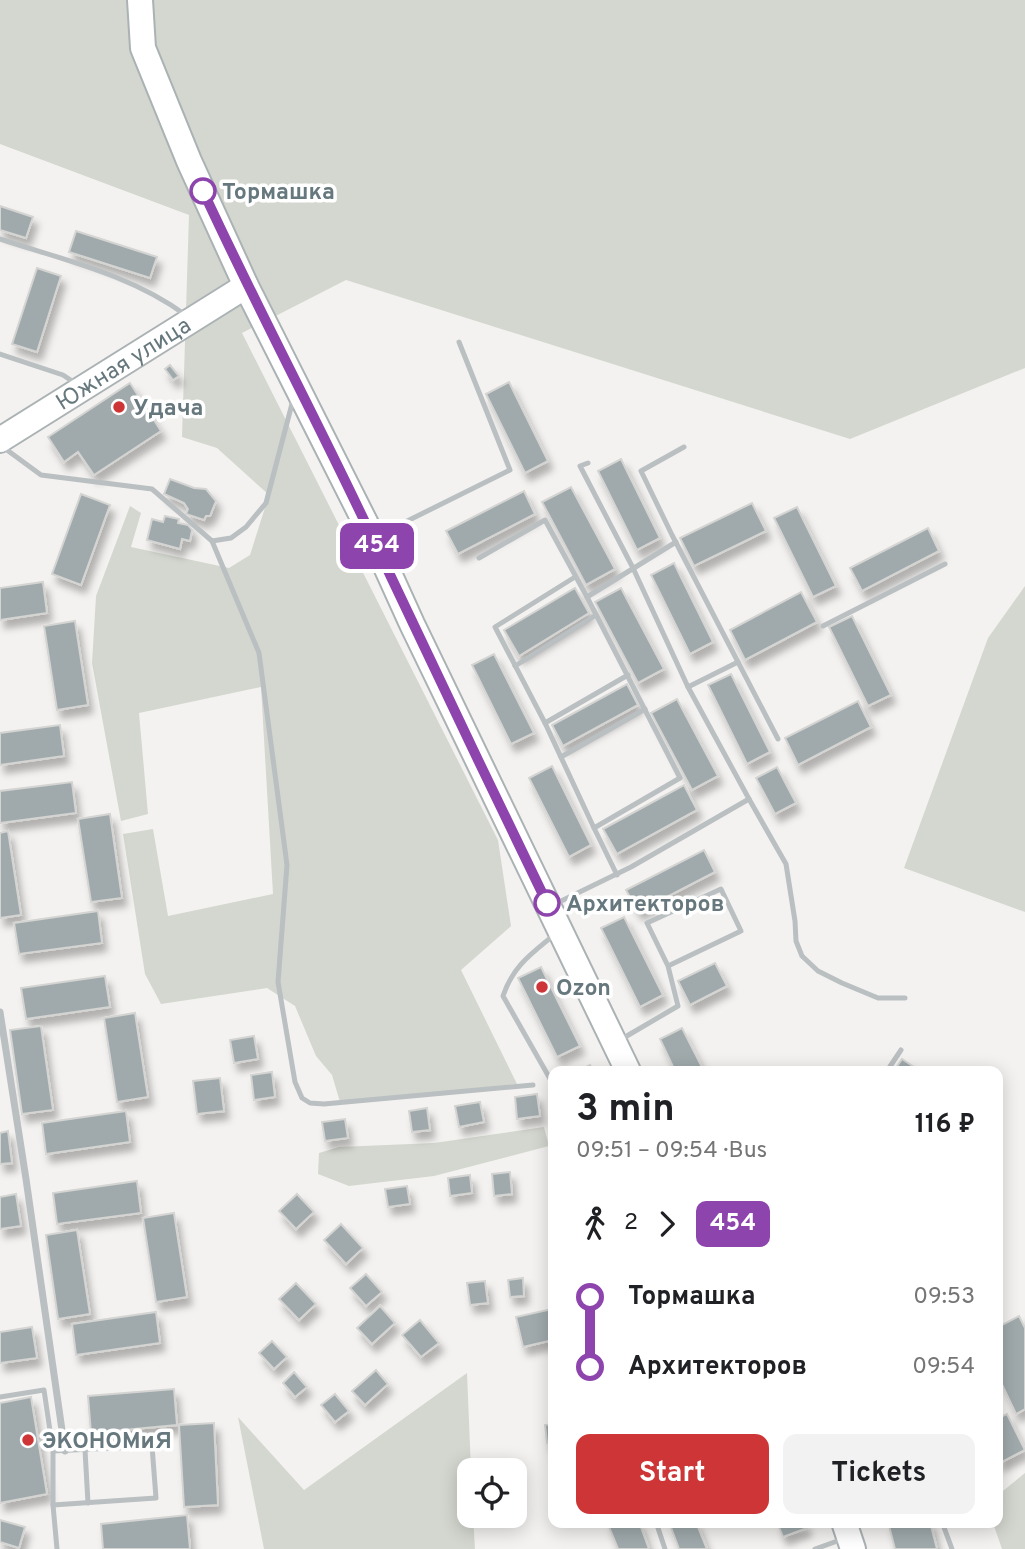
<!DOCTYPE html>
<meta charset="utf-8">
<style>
body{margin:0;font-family:Overpass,sans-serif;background:#f2f2f2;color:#202124;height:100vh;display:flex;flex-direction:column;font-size:26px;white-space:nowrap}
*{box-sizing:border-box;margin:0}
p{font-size:23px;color:#757577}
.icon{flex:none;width:38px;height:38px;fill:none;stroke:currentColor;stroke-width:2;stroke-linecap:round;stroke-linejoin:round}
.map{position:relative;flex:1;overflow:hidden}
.sheet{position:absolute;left:548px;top:1066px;width:455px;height:462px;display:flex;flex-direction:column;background:#fff;border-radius:14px;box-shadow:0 4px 18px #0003}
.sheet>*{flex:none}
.badge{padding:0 14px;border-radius:10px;font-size:24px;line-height:46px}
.buttons{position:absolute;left:457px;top:1458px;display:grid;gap:14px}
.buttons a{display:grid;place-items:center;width:70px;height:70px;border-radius:14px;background:#fff;box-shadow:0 4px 18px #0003;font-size:35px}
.map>.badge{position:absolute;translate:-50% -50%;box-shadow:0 0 0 4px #fff}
.legs{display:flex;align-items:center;gap:10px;height:77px;padding:0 28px;font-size:23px}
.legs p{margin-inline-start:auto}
.head{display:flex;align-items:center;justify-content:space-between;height:119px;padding:0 28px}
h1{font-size:38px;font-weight:700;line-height:52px}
.cta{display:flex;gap:14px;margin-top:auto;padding:14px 28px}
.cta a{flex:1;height:80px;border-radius:14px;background:#cd3536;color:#fff;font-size:28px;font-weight:700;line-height:80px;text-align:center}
.cta a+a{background:#f2f2f2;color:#202124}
ul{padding:0 28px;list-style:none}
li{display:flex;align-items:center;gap:24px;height:70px;font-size:26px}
li i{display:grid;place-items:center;width:10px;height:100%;margin:0 9px;background:currentColor}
li i::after{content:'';width:18px;height:18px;margin:-9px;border:5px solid;border-radius:50%;background:#fff}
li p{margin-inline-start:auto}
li:first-child i{background:linear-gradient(#0000 50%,currentColor 0)}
li:last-child i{background:linear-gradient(currentColor 50%,#0000 0)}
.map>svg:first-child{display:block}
</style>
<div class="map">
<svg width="1025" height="1549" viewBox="0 0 1025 1549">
<defs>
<filter id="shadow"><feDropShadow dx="4.5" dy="8" stdDeviation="3.5" flood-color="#0004"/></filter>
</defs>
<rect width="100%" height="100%" fill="#f3f2f0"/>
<g fill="#d4d7cf">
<polygon points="0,0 1025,0 1025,368 850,439 346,280 242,333 498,840 511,926 461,970 517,1084 340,1102 332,1075 316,1056 295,1006 267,988 161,1004 145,974 123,834 153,829 168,916 273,894 261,687 139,713 148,814 121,821 92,663 96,596 130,506 141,513 131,547 229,568 250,555 269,495 217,448 182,437 189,215 0,144"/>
<polygon points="1025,586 1025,912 904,868 988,638"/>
<polygon points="544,1127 549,1146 434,1176 349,1186 318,1174 319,1153 339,1147 434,1143"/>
<polygon points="467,1373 471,1470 469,1470 469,1516 473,1516 475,1549 264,1549 238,1417 304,1490"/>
<polygon points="1025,1473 1025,1549 1002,1549 993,1523 998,1522 998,1495"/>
</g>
<g fill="#a0aaac" stroke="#d4d4d2" stroke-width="2" filter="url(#shadow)">
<polygon points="0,206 33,217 26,238 0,230"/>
<polygon points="76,231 157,257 150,278 69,252"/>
<polygon points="37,268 61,276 37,352 12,344"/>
<polygon points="170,365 179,376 173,380 165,369"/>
<polygon points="509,382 548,461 525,473 486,394"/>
<polygon points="130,383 161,431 94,475 78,452 64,462 48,437"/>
<polygon points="621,459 660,538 637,550 598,471"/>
<polygon points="170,479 194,488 206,489 216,501 210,516 206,516 204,520 186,514 188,509 184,503 164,494"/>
<polygon points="571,487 615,569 586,585 542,502"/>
<polygon points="524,491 535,514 458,554 446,531"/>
<polygon points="81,494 110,505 81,585 52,574"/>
<polygon points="752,503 766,531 694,566 680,538"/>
<polygon points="797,507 836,586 813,597 774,518"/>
<polygon points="165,516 179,519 178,523 188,525 192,530 190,541 182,539 180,549 147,540 152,519 163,522"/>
<polygon points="928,528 939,551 862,591 850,568"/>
<polygon points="674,563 713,642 690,654 651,575"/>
<polygon points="43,582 47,613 0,620 0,588"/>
<polygon points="575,588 589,613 519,656 504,630"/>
<polygon points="621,588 664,669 638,683 595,602"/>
<polygon points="801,592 817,622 745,660 730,630"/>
<polygon points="852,616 891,695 868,706 829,627"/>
<polygon points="75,621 88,705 57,710 44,626"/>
<polygon points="494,654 534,733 511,744 472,665"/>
<polygon points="731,674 770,752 747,764 708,685"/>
<polygon points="627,684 638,705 563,746 552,725"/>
<polygon points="677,699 718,776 692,790 651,713"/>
<polygon points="858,701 871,727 798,765 785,738"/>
<polygon points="60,725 64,756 0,765 0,733"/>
<polygon points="552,766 591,845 569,857 529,778"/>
<polygon points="777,767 796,803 775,814 756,778"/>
<polygon points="72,782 76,813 0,823 0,791"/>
<polygon points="684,785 697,810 617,854 603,829"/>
<polygon points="110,814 122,898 91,902 78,819"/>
<polygon points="8,831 21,915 0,918 0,833"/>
<polygon points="704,850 715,872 638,912 626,890"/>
<polygon points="98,911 102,943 19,954 14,923"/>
<polygon points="624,917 663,995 640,1007 601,928"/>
<polygon points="715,963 727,986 690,1005 678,981"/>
<polygon points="541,967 580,1046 557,1057 518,978"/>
<polygon points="105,976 110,1007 26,1019 21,988"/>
<polygon points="135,1013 148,1097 117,1102 104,1018"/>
<polygon points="41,1026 53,1110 22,1114 10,1030"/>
<polygon points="682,1028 704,1071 675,1071 660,1039"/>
<polygon points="254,1036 258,1059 234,1063 230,1040"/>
<polygon points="902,1059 920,1071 894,1071"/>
<polygon points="590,1065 593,1071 578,1071"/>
<polygon points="272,1072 275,1097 254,1100 251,1075"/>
<polygon points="220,1078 224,1111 197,1114 193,1081"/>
<polygon points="537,1094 540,1116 517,1119 515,1097"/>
<polygon points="480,1102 484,1122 459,1127 455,1106"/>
<polygon points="427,1108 430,1130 412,1132 409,1111"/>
<polygon points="126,1111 130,1142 46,1154 42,1123"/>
<polygon points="345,1119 348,1138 325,1141 322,1122"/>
<polygon points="8,1131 12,1163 0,1164 0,1133"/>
<polygon points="510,1172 512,1194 494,1196 492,1174"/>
<polygon points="470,1175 472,1193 450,1196 448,1178"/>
<polygon points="137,1181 141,1213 57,1224 53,1193"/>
<polygon points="407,1186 410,1204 388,1207 385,1189"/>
<polygon points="16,1194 21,1226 0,1229 0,1197"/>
<polygon points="297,1194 314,1212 296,1229 279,1211"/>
<polygon points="174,1213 187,1297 156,1302 143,1218"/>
<polygon points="341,1224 363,1248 346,1264 324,1240"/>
<polygon points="77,1230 90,1314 58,1319 46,1235"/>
<polygon points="366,1274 382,1292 366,1306 350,1288"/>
<polygon points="523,1278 524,1296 510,1297 508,1280"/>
<polygon points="485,1281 488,1303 470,1305 467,1283"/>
<polygon points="296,1283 316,1304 299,1320 279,1299"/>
<polygon points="380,1306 395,1323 372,1344 357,1328"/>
<polygon points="552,1309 553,1340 523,1347 516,1317"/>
<polygon points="156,1312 160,1343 76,1355 72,1324"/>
<polygon points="1019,1316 1025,1328 1025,1409 1016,1414 998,1376 998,1327"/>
<polygon points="420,1320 439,1343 421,1357 402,1335"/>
<polygon points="32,1327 37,1358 0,1363 0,1332"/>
<polygon points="272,1341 287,1357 274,1369 259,1353"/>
<polygon points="376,1370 388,1384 365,1405 352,1391"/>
<polygon points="294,1372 307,1387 295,1397 283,1383"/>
<polygon points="174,1389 177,1425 91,1433 88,1396"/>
<polygon points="335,1394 349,1411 335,1422 321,1405"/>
<polygon points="31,1397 47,1494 0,1503 0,1403"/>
<polygon points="1007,1414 1025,1450 998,1464 998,1418"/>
<polygon points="214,1423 218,1505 184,1507 179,1425"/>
<polygon points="553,1424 553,1442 547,1443 545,1425"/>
<polygon points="187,1515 190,1549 103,1549 101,1524"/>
<polygon points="0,1520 25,1527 19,1548 0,1542"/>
<polygon points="607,1522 639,1522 649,1549 618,1549"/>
<polygon points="669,1522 696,1522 707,1549 679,1549"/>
<polygon points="777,1522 805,1522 807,1528 783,1537"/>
<polygon points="888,1522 930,1522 937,1549 895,1549"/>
</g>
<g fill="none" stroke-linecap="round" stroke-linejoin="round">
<defs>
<g id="secondary">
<polyline points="140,0 143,48 189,161 246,286 373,538 412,624 628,1071"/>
<path id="s1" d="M0 440 246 286"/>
<polyline points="844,1522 853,1549"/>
</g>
</defs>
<use href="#secondary" stroke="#abb2b4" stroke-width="28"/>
<g stroke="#babfc1" stroke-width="5">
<path d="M0 239C64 260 132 275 187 316"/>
<polyline points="0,354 63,375 75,383"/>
<polyline points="4,445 7,450 41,475 152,489 212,541 259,653 287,865 278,982 295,1082 302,1098 310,1103 324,1104 533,1085"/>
<polyline points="684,447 641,471 672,535 778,739"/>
<polyline points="588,463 580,466 633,568 688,687 749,799"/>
<polyline points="379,535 510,470 459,342"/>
<polyline points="212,541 231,538 246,527 266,503 293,400"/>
<polyline points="479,558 545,520 587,597 676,542"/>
<polyline points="575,577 495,627 545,723 594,828 680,778 587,597"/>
<polyline points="823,626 945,564"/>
<polyline points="515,666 596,615"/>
<polyline points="688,687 738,662"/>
<polyline points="545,723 628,675"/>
<polyline points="561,757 645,709"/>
<polyline points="594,828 617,875"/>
<polyline points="555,904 631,867 749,799 786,864 795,921 796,941 802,956 818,971 842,983 878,998 905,998"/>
<polyline points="620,1040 678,1006 668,966 741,931 721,889 647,923 668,966"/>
<polyline points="887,1071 901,1050"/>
<path d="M553 1084 503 996C513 966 531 954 554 935"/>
<polyline points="0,1397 44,1390 53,1451 53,1505 57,1549"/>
<polyline points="85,1450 88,1503"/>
<polyline points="53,1451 152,1446 156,1498 53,1505"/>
<polyline points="656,1522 665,1549"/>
<polyline points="942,1522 952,1549"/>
<polyline points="815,1549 843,1539"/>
</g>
<polyline stroke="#babfc1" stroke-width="7" points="0,1012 26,1179 65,1451"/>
<use href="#secondary" stroke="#fff" stroke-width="24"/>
</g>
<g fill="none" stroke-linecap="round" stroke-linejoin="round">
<defs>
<path id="line-1" d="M203 191C257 308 318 422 373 539 431 661 488 782 547 903"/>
</defs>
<use href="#line-1" stroke="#fff" stroke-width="16"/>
<use href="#line-1" stroke="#8e44ad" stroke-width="10"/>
</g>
<g fill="#fff" stroke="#8e44ad" stroke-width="3.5">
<circle cx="203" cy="191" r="12"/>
<circle cx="547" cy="903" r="12"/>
</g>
<g fill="#cd3536" stroke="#fff" stroke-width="2.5">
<circle cx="119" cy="407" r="7"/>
<circle cx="542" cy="987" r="7"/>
<circle cx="28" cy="1440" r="7"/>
</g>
<g text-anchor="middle" stroke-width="7" stroke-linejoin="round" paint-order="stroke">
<g font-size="23" font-weight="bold" fill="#66787d" stroke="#fff" text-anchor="start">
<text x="222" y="199">Тормашка</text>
<text x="566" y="911">Архитекторов</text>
</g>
<g font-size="23" fill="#66787d" stroke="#fff">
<text dy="8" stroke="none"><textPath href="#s1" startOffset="145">Южная улица</textPath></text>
</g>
<g font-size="23" font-weight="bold" fill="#66787d" stroke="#fff" text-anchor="start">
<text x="133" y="415">Удача</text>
<text x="556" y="995">Ozon</text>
<text x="42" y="1448">ЭКОНОМиЯ</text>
</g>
</g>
</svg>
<div class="buttons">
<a><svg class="icon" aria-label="locate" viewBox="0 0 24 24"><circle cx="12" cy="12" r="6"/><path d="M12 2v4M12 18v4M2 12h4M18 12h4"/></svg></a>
</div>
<b class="badge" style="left:377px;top:546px;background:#8e44ad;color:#fff">454</b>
<section class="sheet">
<div class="head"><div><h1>3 min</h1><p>09:51 – 09:54 · Bus</p></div><b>116 ₽</b></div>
<div class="legs"><svg class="icon" aria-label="walk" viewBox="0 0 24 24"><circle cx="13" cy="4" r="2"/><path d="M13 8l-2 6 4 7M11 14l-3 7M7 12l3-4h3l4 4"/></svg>2<svg class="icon" aria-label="forward" viewBox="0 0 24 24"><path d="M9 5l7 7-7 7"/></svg><b class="badge" style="background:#8e44ad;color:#fff">454</b></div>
<ul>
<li><i style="color:#8e44ad"></i><b>Тормашка</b><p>09:53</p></li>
<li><i style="color:#8e44ad"></i><b>Архитекторов</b><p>09:54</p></li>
</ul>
<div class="cta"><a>Start</a><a>Tickets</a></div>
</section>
</div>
